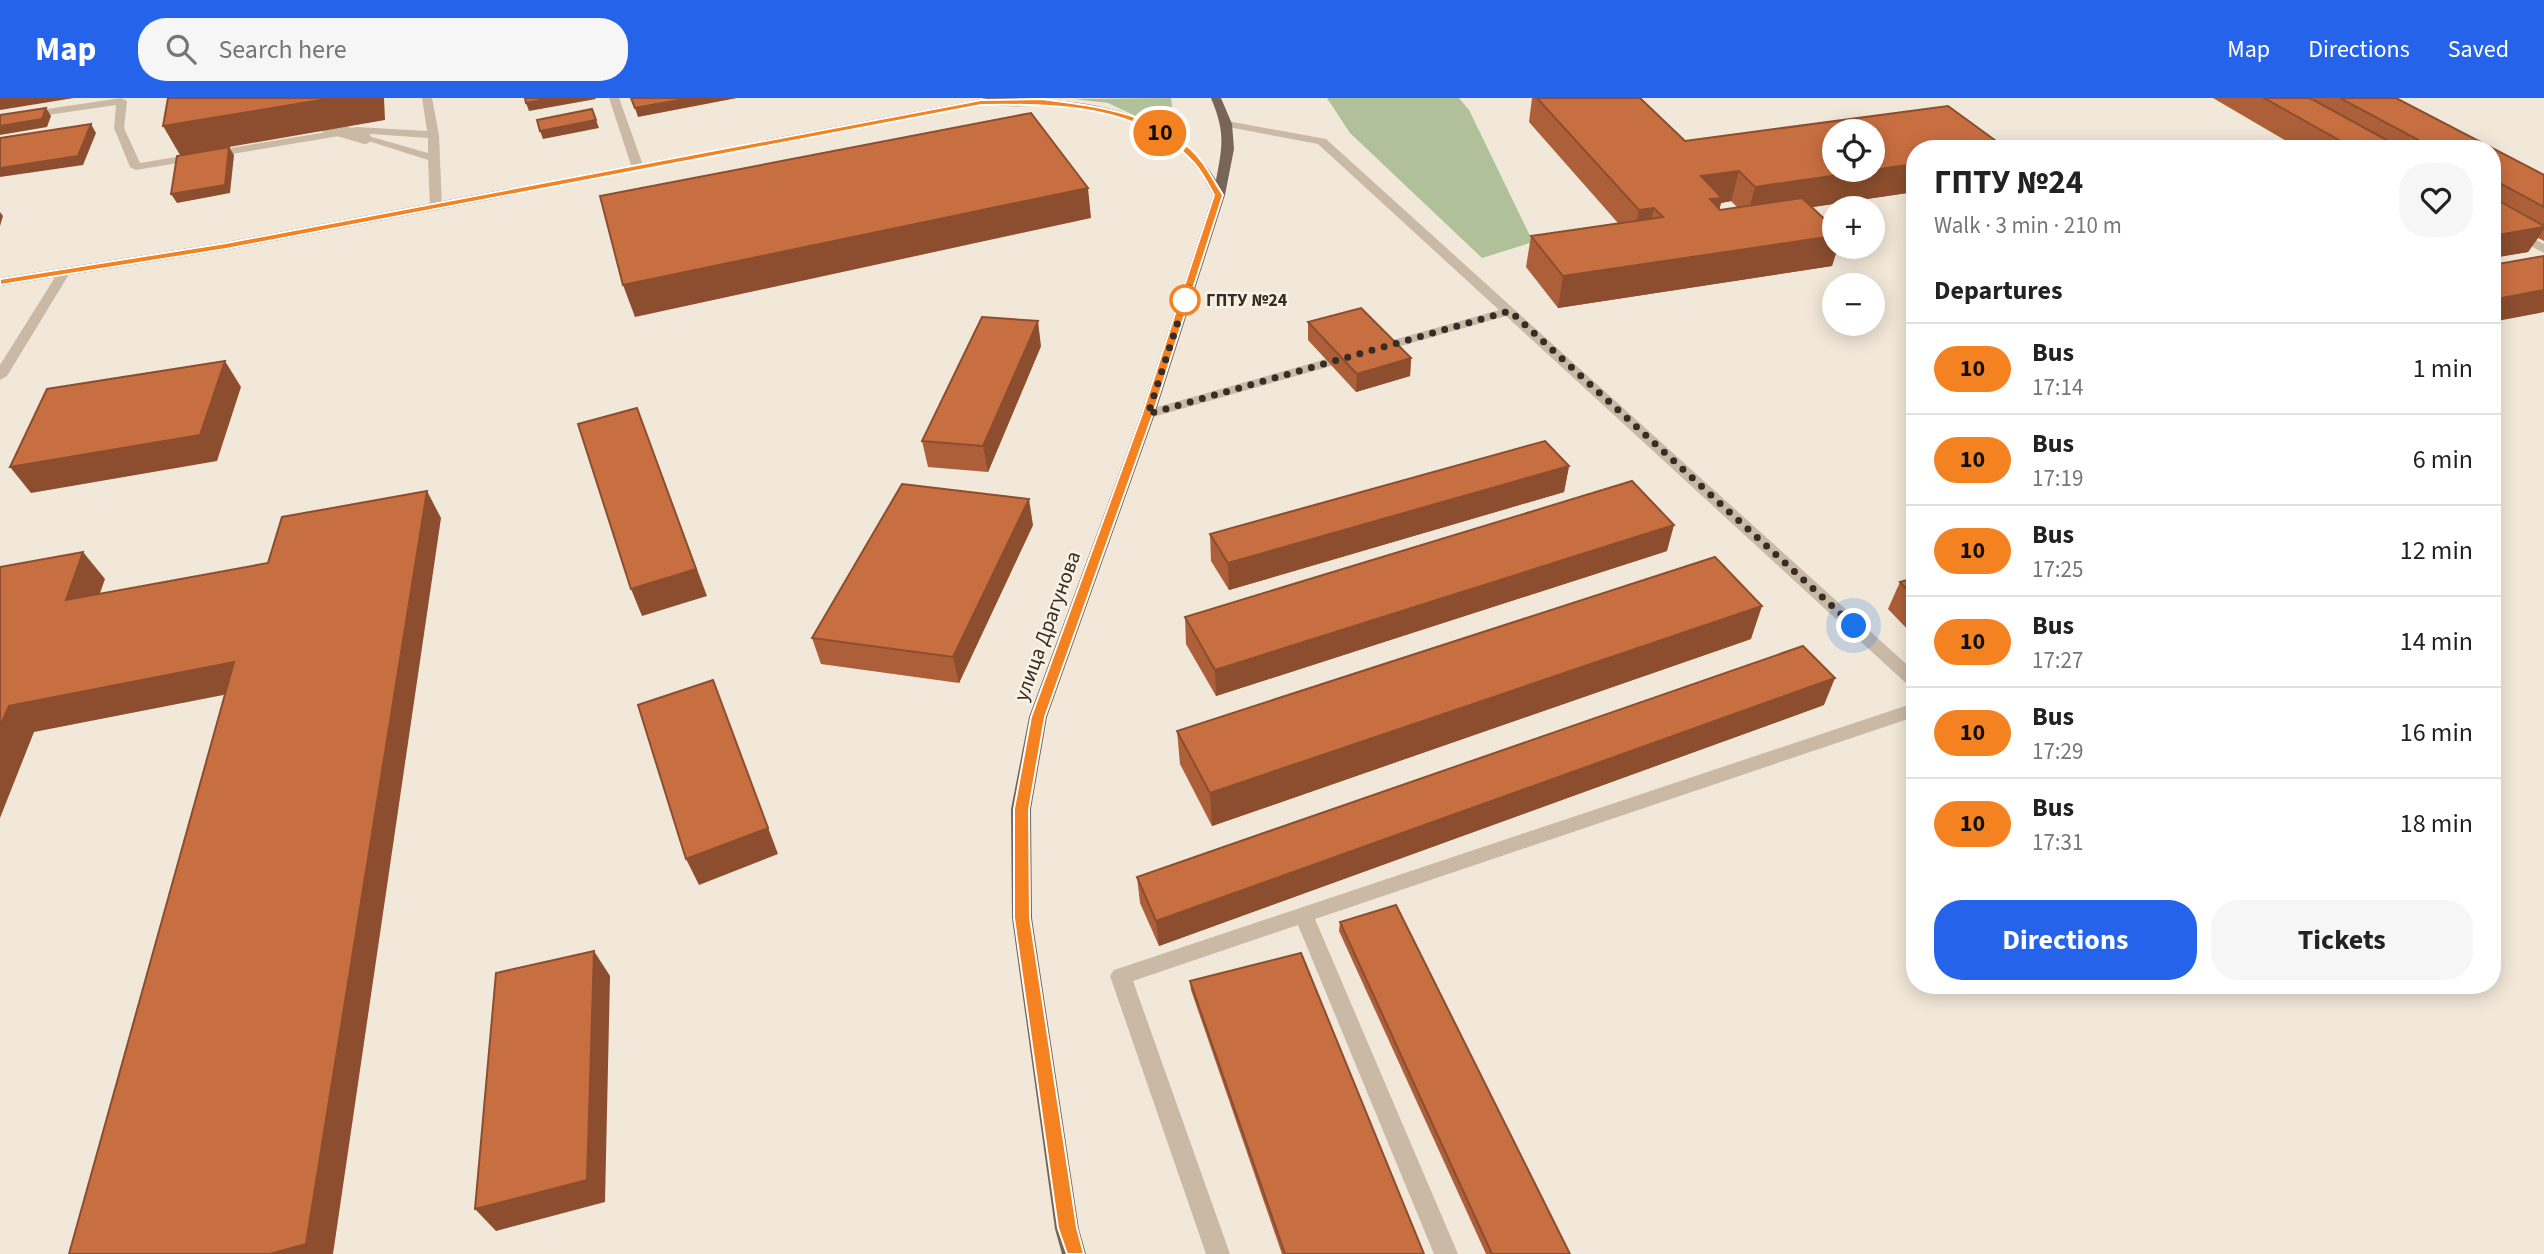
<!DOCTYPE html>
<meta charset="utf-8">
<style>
body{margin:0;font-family:"Source Sans 3",sans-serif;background:#f6f6f6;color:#222;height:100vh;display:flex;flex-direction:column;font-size:26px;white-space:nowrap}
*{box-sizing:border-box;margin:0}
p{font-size:23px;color:#767676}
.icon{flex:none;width:38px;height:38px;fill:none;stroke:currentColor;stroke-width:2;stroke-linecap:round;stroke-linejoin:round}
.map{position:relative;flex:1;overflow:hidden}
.side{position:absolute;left:1906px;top:42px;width:595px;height:854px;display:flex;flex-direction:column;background:#fff;border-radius:28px;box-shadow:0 4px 18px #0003}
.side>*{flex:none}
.badge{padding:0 14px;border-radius:23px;font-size:24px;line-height:46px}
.controls{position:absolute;left:1822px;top:21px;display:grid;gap:14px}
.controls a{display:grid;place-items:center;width:63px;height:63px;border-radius:50%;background:#fff;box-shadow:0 4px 18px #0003;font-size:35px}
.you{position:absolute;width:35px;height:35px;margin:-18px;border:5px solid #fff;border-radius:50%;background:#1a73e8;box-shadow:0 0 0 10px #1a73e833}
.map>.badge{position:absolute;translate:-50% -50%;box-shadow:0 0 0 4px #fff}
h2{padding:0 28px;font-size:26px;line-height:63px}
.round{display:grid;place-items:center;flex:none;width:74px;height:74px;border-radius:28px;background:#f6f6f6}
.head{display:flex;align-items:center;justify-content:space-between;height:119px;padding:0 28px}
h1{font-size:33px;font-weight:700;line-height:52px}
.cta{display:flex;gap:14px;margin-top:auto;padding:14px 28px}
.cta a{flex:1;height:80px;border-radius:28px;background:#2563eb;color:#fff;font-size:28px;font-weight:700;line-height:80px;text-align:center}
.cta a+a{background:#f6f6f6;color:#222}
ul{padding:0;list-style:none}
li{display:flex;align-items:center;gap:21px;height:91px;padding:0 28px;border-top:2px solid #e0e0e0}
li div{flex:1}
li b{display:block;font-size:26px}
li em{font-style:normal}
li .badge{min-width:77px;font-weight:700;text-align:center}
header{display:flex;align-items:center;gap:42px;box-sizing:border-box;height:98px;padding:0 35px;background:#2563eb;color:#fff}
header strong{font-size:33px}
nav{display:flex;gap:38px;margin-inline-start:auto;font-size:24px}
.search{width:490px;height:63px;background:#f6f6f6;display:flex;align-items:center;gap:18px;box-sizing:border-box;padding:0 24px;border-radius:28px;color:#767676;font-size:26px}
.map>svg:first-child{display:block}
</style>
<header>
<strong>Map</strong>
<div class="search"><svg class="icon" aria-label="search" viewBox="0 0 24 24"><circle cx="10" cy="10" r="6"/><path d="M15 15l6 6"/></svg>Search here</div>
<nav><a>Map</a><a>Directions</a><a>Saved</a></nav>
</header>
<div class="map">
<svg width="2544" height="1156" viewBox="0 0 2544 1156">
<rect width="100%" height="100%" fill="#f2e8d9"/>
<g fill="#b0c199">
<polygon points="1171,0 1176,37 1108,5 1074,1"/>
<polygon points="1327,0 1459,0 1469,12 1533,144 1482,160 1350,35"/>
</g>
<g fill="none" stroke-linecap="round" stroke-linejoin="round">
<g fill="#cab9a5" fill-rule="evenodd">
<polygon points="121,0 127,3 124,30 140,65 357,29 427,33 422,0 432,0 439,37 442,109 436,113 430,109 428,62 359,40 365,37 428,55 428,40 357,35 136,72 130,69 114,30 116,7 0,24 0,18"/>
<polygon points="609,0 619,0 644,70 642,72 632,70"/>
<polygon points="1227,23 1326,41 1914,573 1914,589 1908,587 1506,218 1153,319 1143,319 1141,316 1143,313 1499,212 1318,46 1223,28 1223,24"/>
<polygon points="2492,118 2544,146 2544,155 2492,127"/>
<polygon points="65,169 71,173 7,278 0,282 0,267 59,173"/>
<polygon points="1914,605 1914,619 1315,821 1458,1156 1434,1156 1298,827 1133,883 1230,1156 1206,1156 1110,878 1114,872"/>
</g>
<path fill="#786557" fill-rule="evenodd" d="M987 0C1067 0 1169 4 1216 82 1223 46 1225 34 1211 0H1221L1232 26 1234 51 1225 97 1155 316 1047 619 1031 711 1032 820 1079 1131 1086 1156H1062L1055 1131 1012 820 1011 711 1029 619 1141 316 1213 97C1207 88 1203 77 1196 69 1162 25 1102 12 1049 8 1030 7 1008 10 989 6L226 152 0 188V180L226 144Z"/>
<polyline stroke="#cab9a5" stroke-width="12" points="324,28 365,40"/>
</g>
<g fill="#ac5f38" fill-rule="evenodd">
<path d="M1532 0H1640L1685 43 1914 94 1812 109 1834 149H1838L1832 168 1558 210 1526 169 1531 138 1618 125 1529 24ZM1731 103 1738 110 1720 112 1719 111 1721 105Z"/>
<polygon points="2213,0 2396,0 2544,77 2544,143 2538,140 2528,154 2492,160 2492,51 2300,51"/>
<polygon points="1308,224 1411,260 1410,278 1356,294 1308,242"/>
<polygon points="1041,248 988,374 928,369 922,343"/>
<polygon points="1569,368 1564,394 1229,492 1211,463 1210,436"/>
<polygon points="1033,427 959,585 821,566 812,540"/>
<polygon points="1667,453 1216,598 1186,546 1185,519"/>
<polygon points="1914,480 1914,538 1888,511 1900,484"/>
<polygon points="1751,541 1212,728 1180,666 1177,633"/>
<polygon points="1824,607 1159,848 1140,805 1137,779"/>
<polygon points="1340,824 1570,1156 1486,1156 1339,833"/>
<polygon points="1190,883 1424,1156 1282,1156 1191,892"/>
</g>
<g fill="#8c4e2e">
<polygon points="0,0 74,0 0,12"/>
<polygon points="333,0 384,0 385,22 229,49 234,57 230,95 177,105 171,96 180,57 163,28"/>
<polygon points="551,0 595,0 596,1 529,13 526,5"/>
<polygon points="690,0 737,0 638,19 635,10"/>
<polygon points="46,10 51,18 47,29 0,37 0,28"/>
<polygon points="596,22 599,30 543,41 540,33"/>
<polygon points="91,26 96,35 83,67 0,79 0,70"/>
<polygon points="1914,66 1914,94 1747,119 1755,89"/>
<polygon points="1739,73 1731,103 1721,105 1715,130 1701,78"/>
<polygon points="1088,90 1091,120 635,219 623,187"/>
<polygon points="1654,110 1648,140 1633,142 1639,112"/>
<polygon points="0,114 3,118 0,128"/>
<polygon points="2544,129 2544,131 2528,154 2492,160 2492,138"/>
<polygon points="1834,138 1834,149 1838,149 1832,168 1558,210 1563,178"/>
<polygon points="2544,192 2544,214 2492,224 2492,202"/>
<polygon points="1038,223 1041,248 988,374 983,348"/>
<polygon points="1411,260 1410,278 1356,294 1357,276"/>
<polygon points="225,263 241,289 217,363 31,395 10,369"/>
<polygon points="637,310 707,498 642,518 631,491"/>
<polygon points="1569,368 1564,394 1229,492 1228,465"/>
<polygon points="427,393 441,420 333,1156 270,1156"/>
<polygon points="1029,401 1033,427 959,585 953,559"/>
<polygon points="1674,427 1667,453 1216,598 1215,572"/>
<polygon points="83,454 105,481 88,529 66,502"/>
<polygon points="1762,508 1751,541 1212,728 1210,695"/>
<polygon points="234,564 254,591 34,634 0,720 0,628 9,608"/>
<polygon points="1835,580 1824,607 1159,848 1156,823"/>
<polygon points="713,582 778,756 699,787 686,761"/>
<polygon points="594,853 610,878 605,1104 496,1133 475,1111"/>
</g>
<g fill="#c86f41" stroke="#8c4e2e" stroke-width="2" fill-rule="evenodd">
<polygon points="168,0 333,0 163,28"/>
<polygon points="525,0 551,0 526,5"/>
<polygon points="631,0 690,0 635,10"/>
<path d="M1537 0H1640L1685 43 1948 8 2007 51H1914V66L1755 89 1739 73 1701 78 1722 100 1710 101 1720 112 1802 100 1834 130V138L1563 178 1531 138 1663 119 1654 110 1639 112ZM1834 33H1872V72H1834Z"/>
<polygon points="2264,0 2310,0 2403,51 2355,51"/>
<polygon points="2340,0 2396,0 2544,77 2544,109 2492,81 2492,51 2435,51"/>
<polygon points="46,10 42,21 0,28 0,17"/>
<polygon points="592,11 596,22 540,33 537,22"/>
<polygon points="1031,15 1088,90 623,187 600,98"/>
<polygon points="91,26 78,58 0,70 0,40"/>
<polygon points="229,49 225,87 171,96 177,58"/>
<polygon points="2492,99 2544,128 2544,129 2492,138"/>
<polygon points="2544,158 2544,192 2492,202 2492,167"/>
<polygon points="1361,210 1411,260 1357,276 1308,224"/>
<polygon points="982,219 1038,223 983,348 922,343"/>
<polygon points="225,263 200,337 10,369 47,291"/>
<polygon points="637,310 696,471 631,491 578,326"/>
<polygon points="1545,343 1569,368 1228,465 1210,436"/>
<polygon points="1632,383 1674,427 1215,572 1185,519"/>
<polygon points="902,386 1029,401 953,559 812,540"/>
<polygon points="427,393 306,1146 270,1156 69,1156 234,564 9,608 0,628 0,469 83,454 66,502 268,465 282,419"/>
<polygon points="1715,459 1762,508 1210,695 1177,633"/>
<polygon points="1914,480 1914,499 1900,484"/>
<polygon points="1803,548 1835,580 1156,823 1137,779"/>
<polygon points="713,582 768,730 686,761 638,607"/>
<polygon points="1396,807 1570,1156 1492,1156 1340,824"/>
<polygon points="594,853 587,1082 475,1111 496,875"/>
<polygon points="1301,855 1424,1156 1285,1156 1190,883"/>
</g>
<path fill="#f58220" stroke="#fff" stroke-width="2" d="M1042 1C1097 8 1167 16 1203 65 1210 75 1216 86 1223 97L1153 316 1045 619 1029 711 1030 820 1077 1130 1084 1156H1067L1058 1130 1014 820V711L1031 619 1142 316 1214 97C1208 86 1202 74 1194 65 1141 6 1054 6 981 7L226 151 0 187V181L226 145 981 2Z"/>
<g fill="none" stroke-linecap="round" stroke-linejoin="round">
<polyline stroke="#352d26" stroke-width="7" stroke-dasharray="0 12.6" points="1185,202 1189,190 1148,316 1510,213 1854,528"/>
</g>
<circle fill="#fff" stroke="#f58220" stroke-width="3.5" cx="1185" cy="202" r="14"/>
<g text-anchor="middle" stroke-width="5" stroke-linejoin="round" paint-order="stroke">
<g font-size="18" font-weight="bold" fill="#352d26" stroke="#f9f2e5" text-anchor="start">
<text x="1206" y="208">ГПТУ №24</text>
</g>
<g font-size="21" fill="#352d26" stroke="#f9f2e5">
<text transform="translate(1047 528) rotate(-70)" y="7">улица Драгунова</text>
</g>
</g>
</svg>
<div class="controls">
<a><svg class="icon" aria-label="locate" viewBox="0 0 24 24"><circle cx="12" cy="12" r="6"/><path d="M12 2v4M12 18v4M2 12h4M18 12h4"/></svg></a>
<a>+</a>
<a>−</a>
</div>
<div class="you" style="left:1854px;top:528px"></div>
<b class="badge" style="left:1160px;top:35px;background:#f58220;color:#111">10</b>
<section class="side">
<div class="head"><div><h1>ГПТУ №24</h1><p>Walk · 3 min · 210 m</p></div><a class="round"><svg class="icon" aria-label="heart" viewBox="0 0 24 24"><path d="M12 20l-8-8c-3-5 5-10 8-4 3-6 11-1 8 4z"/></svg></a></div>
<h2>Departures</h2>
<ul>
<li><span class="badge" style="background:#f58220;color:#111">10</span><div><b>Bus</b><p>17:14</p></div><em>1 min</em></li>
<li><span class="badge" style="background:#f58220;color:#111">10</span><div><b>Bus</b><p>17:19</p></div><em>6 min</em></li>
<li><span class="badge" style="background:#f58220;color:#111">10</span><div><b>Bus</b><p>17:25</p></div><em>12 min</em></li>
<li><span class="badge" style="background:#f58220;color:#111">10</span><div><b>Bus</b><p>17:27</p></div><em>14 min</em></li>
<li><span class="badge" style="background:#f58220;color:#111">10</span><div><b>Bus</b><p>17:29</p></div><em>16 min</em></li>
<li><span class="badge" style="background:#f58220;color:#111">10</span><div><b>Bus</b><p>17:31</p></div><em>18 min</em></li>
</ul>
<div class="cta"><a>Directions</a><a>Tickets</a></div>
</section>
</div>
